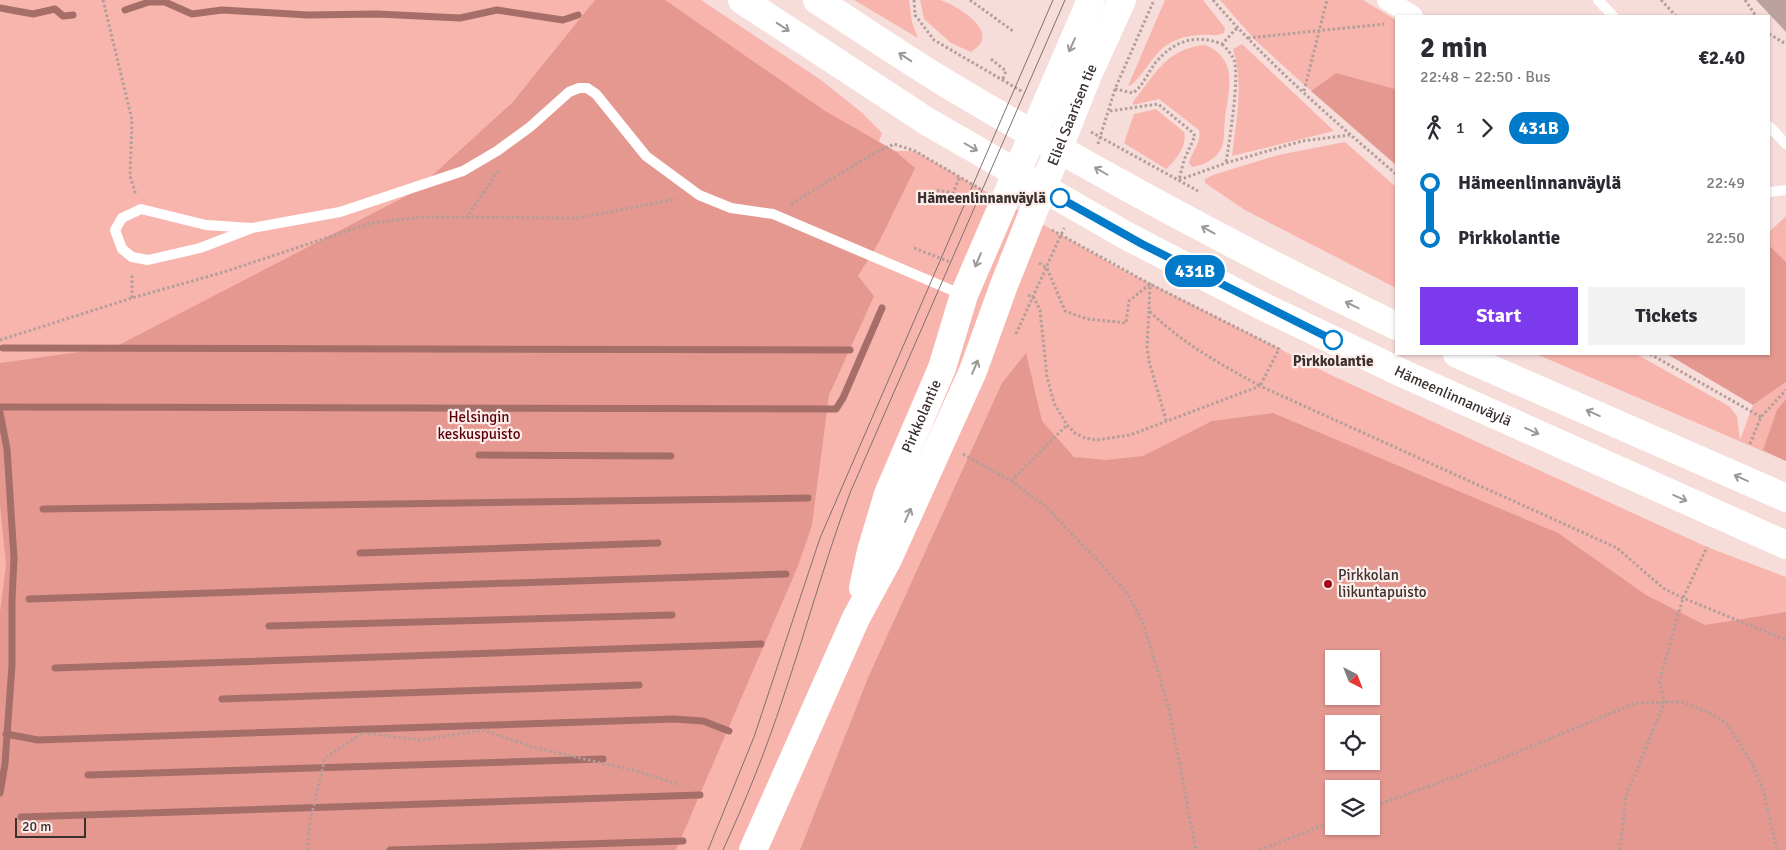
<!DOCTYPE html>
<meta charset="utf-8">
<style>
body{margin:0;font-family:Signika,sans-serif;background:#f2f2f3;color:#2b2b33;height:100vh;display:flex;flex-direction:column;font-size:19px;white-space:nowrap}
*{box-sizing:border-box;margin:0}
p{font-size:16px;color:#7c7c81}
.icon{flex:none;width:28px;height:28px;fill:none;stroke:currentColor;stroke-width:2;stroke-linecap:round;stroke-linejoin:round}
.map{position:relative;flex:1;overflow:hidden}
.details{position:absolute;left:1395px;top:15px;width:375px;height:340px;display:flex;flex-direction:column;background:#fff;border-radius:0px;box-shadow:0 1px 4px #0004}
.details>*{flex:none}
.badge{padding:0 10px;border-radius:16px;font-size:18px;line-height:32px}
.needle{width:32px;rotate:138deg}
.tools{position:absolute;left:1325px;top:650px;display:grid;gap:10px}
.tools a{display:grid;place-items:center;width:55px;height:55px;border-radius:0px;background:#fff;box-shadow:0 1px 4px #0004;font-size:25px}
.scale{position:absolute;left:15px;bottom:12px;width:71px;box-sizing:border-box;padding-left:5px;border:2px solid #3a302e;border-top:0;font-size:14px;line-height:18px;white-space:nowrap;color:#3a302e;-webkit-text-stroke:4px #fdedeb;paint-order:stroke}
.map>.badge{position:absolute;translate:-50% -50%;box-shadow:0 0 0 2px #fff}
.legs{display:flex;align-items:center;gap:8px;height:55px;padding:0 25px;font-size:16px}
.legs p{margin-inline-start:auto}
.head{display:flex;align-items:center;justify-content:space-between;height:85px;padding:0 25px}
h1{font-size:28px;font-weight:700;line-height:38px}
.cta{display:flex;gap:10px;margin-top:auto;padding:10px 25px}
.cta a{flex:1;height:58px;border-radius:0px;background:#7c3aed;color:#fff;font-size:20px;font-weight:700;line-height:58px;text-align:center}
.cta a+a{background:#f2f2f3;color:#2b2b33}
ul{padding:0 25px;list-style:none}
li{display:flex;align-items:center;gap:18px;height:55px;font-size:19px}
li i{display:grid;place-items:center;width:8px;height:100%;margin:0 6px;background:currentColor}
li i::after{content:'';width:12px;height:12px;margin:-6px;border:4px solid;border-radius:50%;background:#fff}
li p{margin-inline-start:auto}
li:first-child i{background:linear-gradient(#0000 50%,currentColor 0)}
li:last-child i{background:linear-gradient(currentColor 50%,#0000 0)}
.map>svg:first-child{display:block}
</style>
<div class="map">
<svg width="1786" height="850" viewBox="0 0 1786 850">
<rect width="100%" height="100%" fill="#f7ddd9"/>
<g fill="#f8b5ad" fill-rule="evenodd">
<path d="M0 0H701L821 80 860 111 882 133 879 142 895 151H915L1112 264 1331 375 1707 547 1786 577V850H0ZM1334 659H1371V696H1334ZM1334 724H1371V761H1334ZM1334 789H1371V826H1334Z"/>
<polygon points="854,0 909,0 912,22 918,38"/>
<path d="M920 0C926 0 934 0 940 0 954 4 993 27 980 44 978 47 973 50 971 52L951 43 924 19Z"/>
<path d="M1165 0H1203L1225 28 1224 33C1216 37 1210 34 1201 35 1188 35 1175 39 1164 47 1153 55 1136 86 1128 86Z"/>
<polygon points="1220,0 1363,0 1396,20 1396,89 1336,73 1311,91 1256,41"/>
<path d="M1242 44 1334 131 1232 156C1236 120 1244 84 1233 49Z"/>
<path d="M1205 45C1239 59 1229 89 1225 118 1224 127 1225 141 1221 149 1215 160 1203 165 1192 167L1189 163C1192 151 1202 142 1199 130L1159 99 1133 105V102C1155 74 1167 48 1205 45Z"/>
<path d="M1156 109 1184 132C1188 145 1175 161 1166 169L1124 143 1134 114Z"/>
<polygon points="1345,142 1396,187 1396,288 1245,210 1205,183 1205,179 1213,175 1278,155"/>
<polygon points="1786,216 1786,262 1769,245 1769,232"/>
<polygon points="1536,354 1636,354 1729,406 1737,416 1740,440 1753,405 1786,382 1786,461"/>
</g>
<g fill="#e59890" fill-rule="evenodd">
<polygon points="595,0 665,0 825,111 895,151 915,168 879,242 858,276 874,296 829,395 812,525 798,566 676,850 0,850 0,612 6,564 0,505 0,363 115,347 414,192 512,103"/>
<polygon points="1336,73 1396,89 1396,165 1311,91"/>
<polygon points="1769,245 1786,262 1786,382 1753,405 1667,354 1769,354"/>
<path d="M1026 353 1042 421 1074 457 1106 460 1143 456 1212 421 1273 413 1558 533 1646 595 1705 625 1786 612V850H800L868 678 1002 383ZM1334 659H1371V696H1334ZM1334 724H1371V761H1334ZM1334 789H1371V826H1334Z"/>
<polygon points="1786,399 1786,461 1763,450 1777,410"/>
</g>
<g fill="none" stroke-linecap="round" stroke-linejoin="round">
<g stroke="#a66e68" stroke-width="7">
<polyline points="0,8 33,14 55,9 63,16 73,15"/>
<polyline points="125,10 149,2 165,2 192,14 222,10 308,15 378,14 460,18 497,10 563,20 578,15"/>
<polyline points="3,348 850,350"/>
<polyline points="0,407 836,409 843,398 882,308"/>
<polyline points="0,413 7,449 14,558 12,600 12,665 5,764 0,793"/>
<polyline points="479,455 671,456"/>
<polyline points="43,509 808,498"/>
<polyline points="360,553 658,543"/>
<polyline points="29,599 786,574"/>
<polyline points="269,626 672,615"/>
<polyline points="55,668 761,644"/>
<polyline points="222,699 639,685"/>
<polyline points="6,734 38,740 674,719 703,721 729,731"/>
<polyline points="88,775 603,759"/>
<polyline points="21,817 700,795"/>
<polyline points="390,850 683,841"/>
</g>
</g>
<polygon fill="#bca29f" points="1756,0 1786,0 1786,32"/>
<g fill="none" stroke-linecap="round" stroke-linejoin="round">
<g stroke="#b29e9a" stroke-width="3" stroke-dasharray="2.5 2.5" stroke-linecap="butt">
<polyline points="103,0 132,120 130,176 136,195"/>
<polyline points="914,0 915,15 934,40 1023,92"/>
<polyline points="970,0 1013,31"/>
<path d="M1213 0C1268 64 1333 120 1396 174"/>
<polyline points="1661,0 1676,16"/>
<polyline points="1745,0 1756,16"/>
<polyline points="1769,34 1786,44"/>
<polyline points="1248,38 1384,24"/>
<path d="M1222 44C1227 49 1231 53 1234 60 1240 77 1229 143 1226 163"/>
<polyline points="991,59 1006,71 1002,81"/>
<path d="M1115 89 1133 93C1144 85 1148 72 1156 62 1175 40 1196 34 1222 44L1237 28"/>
<polyline points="1304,91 1327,0"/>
<polyline points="1110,111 1158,104 1192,132 1195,136 1184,160 1179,180"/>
<polyline points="1091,132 1198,191"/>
<polyline points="1098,144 1115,89 1154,0"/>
<polyline points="1179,180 1226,163 1302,141 1350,135"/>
<polyline points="937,190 953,193 960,176"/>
<polyline points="791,204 873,154 894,144 915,151 982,190"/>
<polyline points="466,218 499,170"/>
<polyline points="914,248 950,262"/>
<path d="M1039 263 1047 268 1065 311 1087 319 1126 323 1129 301 1150 284 1279 349 1260 386C1217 362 1185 345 1149 311L1150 284 1052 230"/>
<polyline points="1028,295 1034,298 1040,310 1047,377 1054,403 1067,425 1075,433 1085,438 1097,440 1130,435 1260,386 1617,548 1663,588 1683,598 1786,640"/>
<polyline points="132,298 132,273"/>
<polyline points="1149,311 1147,346 1149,361 1166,420"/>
<polyline points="1016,334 1064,228"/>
<polyline points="0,340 132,298 224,272 371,223 424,217 578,218 676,199"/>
<polyline points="1650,354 1761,417"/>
<polyline points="1750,444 1761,417 1786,390"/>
<polyline points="963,454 1011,481 1044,505 1101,564 1127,593 1143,622 1169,709 1196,850"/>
<polyline points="1011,481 1067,425"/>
<polyline points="1371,807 1474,770 1636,703 1682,702 1710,713 1727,724 1752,763 1763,789 1777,850"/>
<polyline points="307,850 310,822 325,758 362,733 421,740 483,730 536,748 637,771 677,784"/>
<polyline points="1260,850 1334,821"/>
<polyline points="1620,850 1626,796 1665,701 1659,682 1683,598 1707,547"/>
</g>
<g stroke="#fff" stroke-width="10">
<polyline points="1598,0 1613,16"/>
<polyline points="1769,126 1786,144"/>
<polyline points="1769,192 1786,190"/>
<polyline points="252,228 206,225 141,209 122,218 115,230 122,249 132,257 148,260 200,248 252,228 340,212 463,171 497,151 530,127 569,92 579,88 587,88 596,94 646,156 699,195 731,208 773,214 963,295"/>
</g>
<polyline stroke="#fff" stroke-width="20" points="1387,0 1413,16"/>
<g stroke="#fff" stroke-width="28">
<path id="s1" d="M863 588 871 551 888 494 942 368 964 295 1091 0"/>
<path id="s2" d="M753 850 856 618 888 559 973 371 1004 285 1087 77 1122 0"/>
</g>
<g stroke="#fff" stroke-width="28">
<path id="s3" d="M742 0 928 122 1125 235 1262 306 1404 374 1786 545"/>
<path d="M817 0C860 28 903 57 947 84 1093 171 1243 252 1396 326"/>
<polyline points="1457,354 1786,498"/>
</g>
<g stroke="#80706e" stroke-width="1">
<polyline points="708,850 754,737 820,538 1053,0"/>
<path d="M723 850C746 800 766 750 783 698 806 630 825 560 850 493L1065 0"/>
</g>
</g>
<defs><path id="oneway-shaft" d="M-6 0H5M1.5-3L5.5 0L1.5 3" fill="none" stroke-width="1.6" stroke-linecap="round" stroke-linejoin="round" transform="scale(1.25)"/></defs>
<g stroke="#9c9896">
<use href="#oneway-shaft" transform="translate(783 27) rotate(33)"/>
<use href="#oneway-shaft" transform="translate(1072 45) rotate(114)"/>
<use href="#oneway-shaft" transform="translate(905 57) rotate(-147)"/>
<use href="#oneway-shaft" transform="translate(971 147) rotate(30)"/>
<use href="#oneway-shaft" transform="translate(1101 171) rotate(-150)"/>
<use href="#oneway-shaft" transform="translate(1208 230) rotate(-151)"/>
<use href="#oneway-shaft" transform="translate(978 260) rotate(113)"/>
<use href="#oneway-shaft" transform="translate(1352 305) rotate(-154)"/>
<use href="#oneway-shaft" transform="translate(975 367) rotate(-67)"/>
<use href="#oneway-shaft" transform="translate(1593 413) rotate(-156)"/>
<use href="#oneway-shaft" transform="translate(1532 431) rotate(24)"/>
<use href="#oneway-shaft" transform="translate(1741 478) rotate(-156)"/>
<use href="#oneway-shaft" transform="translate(1680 498) rotate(24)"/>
<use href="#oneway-shaft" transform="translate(908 515) rotate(-66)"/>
</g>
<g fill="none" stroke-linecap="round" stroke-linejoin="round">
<defs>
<polyline id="line-1" points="1060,198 1142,244 1333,340"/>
</defs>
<use href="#line-1" stroke="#fff" stroke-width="11"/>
<use href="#line-1" stroke="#007ac9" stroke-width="8"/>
</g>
<g fill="#fff" stroke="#007ac9" stroke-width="2.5">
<circle cx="1060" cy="198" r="9"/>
<circle cx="1333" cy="340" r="9"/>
</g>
<circle fill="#a30916" stroke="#fdedeb" stroke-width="2" cx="1328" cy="584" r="5"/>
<g text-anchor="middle" stroke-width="4.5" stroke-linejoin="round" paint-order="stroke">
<g font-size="15" fill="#3a302e" stroke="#fdedeb">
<text dy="5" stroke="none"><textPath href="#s2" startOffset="802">Eliel Saarisen tie</textPath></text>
<text dy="5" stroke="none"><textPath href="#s3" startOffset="815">Hämeenlinnanväylä</textPath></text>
<text dy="5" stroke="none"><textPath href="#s1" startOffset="182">Pirkkolantie</textPath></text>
</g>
<g font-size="15" font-weight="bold" fill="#3a302e" stroke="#fdedeb" text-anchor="end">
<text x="1046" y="203">Hämeenlinnanväylä</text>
<text x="1333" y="366" text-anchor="middle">Pirkkolantie</text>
</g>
<g font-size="15" fill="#5e0006" stroke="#fdedeb">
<text x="479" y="422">Helsingin<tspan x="479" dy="17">keskuspuisto</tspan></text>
</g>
<g font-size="15" fill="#3a302e" stroke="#fdedeb" text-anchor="start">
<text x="1338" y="580">Pirkkolan<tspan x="1338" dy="17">liikuntapuisto</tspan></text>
</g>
</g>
</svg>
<div class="tools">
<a><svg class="needle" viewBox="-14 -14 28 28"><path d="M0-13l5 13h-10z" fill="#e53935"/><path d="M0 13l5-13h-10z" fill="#7c7c81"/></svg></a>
<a><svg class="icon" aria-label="locate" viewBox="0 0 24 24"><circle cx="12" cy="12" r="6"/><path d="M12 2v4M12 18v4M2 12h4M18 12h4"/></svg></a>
<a><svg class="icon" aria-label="layers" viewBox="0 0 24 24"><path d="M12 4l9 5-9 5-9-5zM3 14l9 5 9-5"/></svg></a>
</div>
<div class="scale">20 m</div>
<b class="badge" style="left:1195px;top:271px;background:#007ac9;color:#fff">431B</b>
<section class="details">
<div class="head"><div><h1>2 min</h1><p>22:48 – 22:50 · Bus</p></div><b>€2.40</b></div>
<div class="legs"><svg class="icon" aria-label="walk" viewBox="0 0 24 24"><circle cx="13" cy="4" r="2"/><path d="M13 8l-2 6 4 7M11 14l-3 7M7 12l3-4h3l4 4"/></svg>1<svg class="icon" aria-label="forward" viewBox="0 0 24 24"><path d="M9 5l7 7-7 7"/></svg><b class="badge" style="background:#007ac9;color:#fff">431B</b></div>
<ul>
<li><i style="color:#007ac9"></i><b>Hämeenlinnanväylä</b><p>22:49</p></li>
<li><i style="color:#007ac9"></i><b>Pirkkolantie</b><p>22:50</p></li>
</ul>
<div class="cta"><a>Start</a><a>Tickets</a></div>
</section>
</div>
